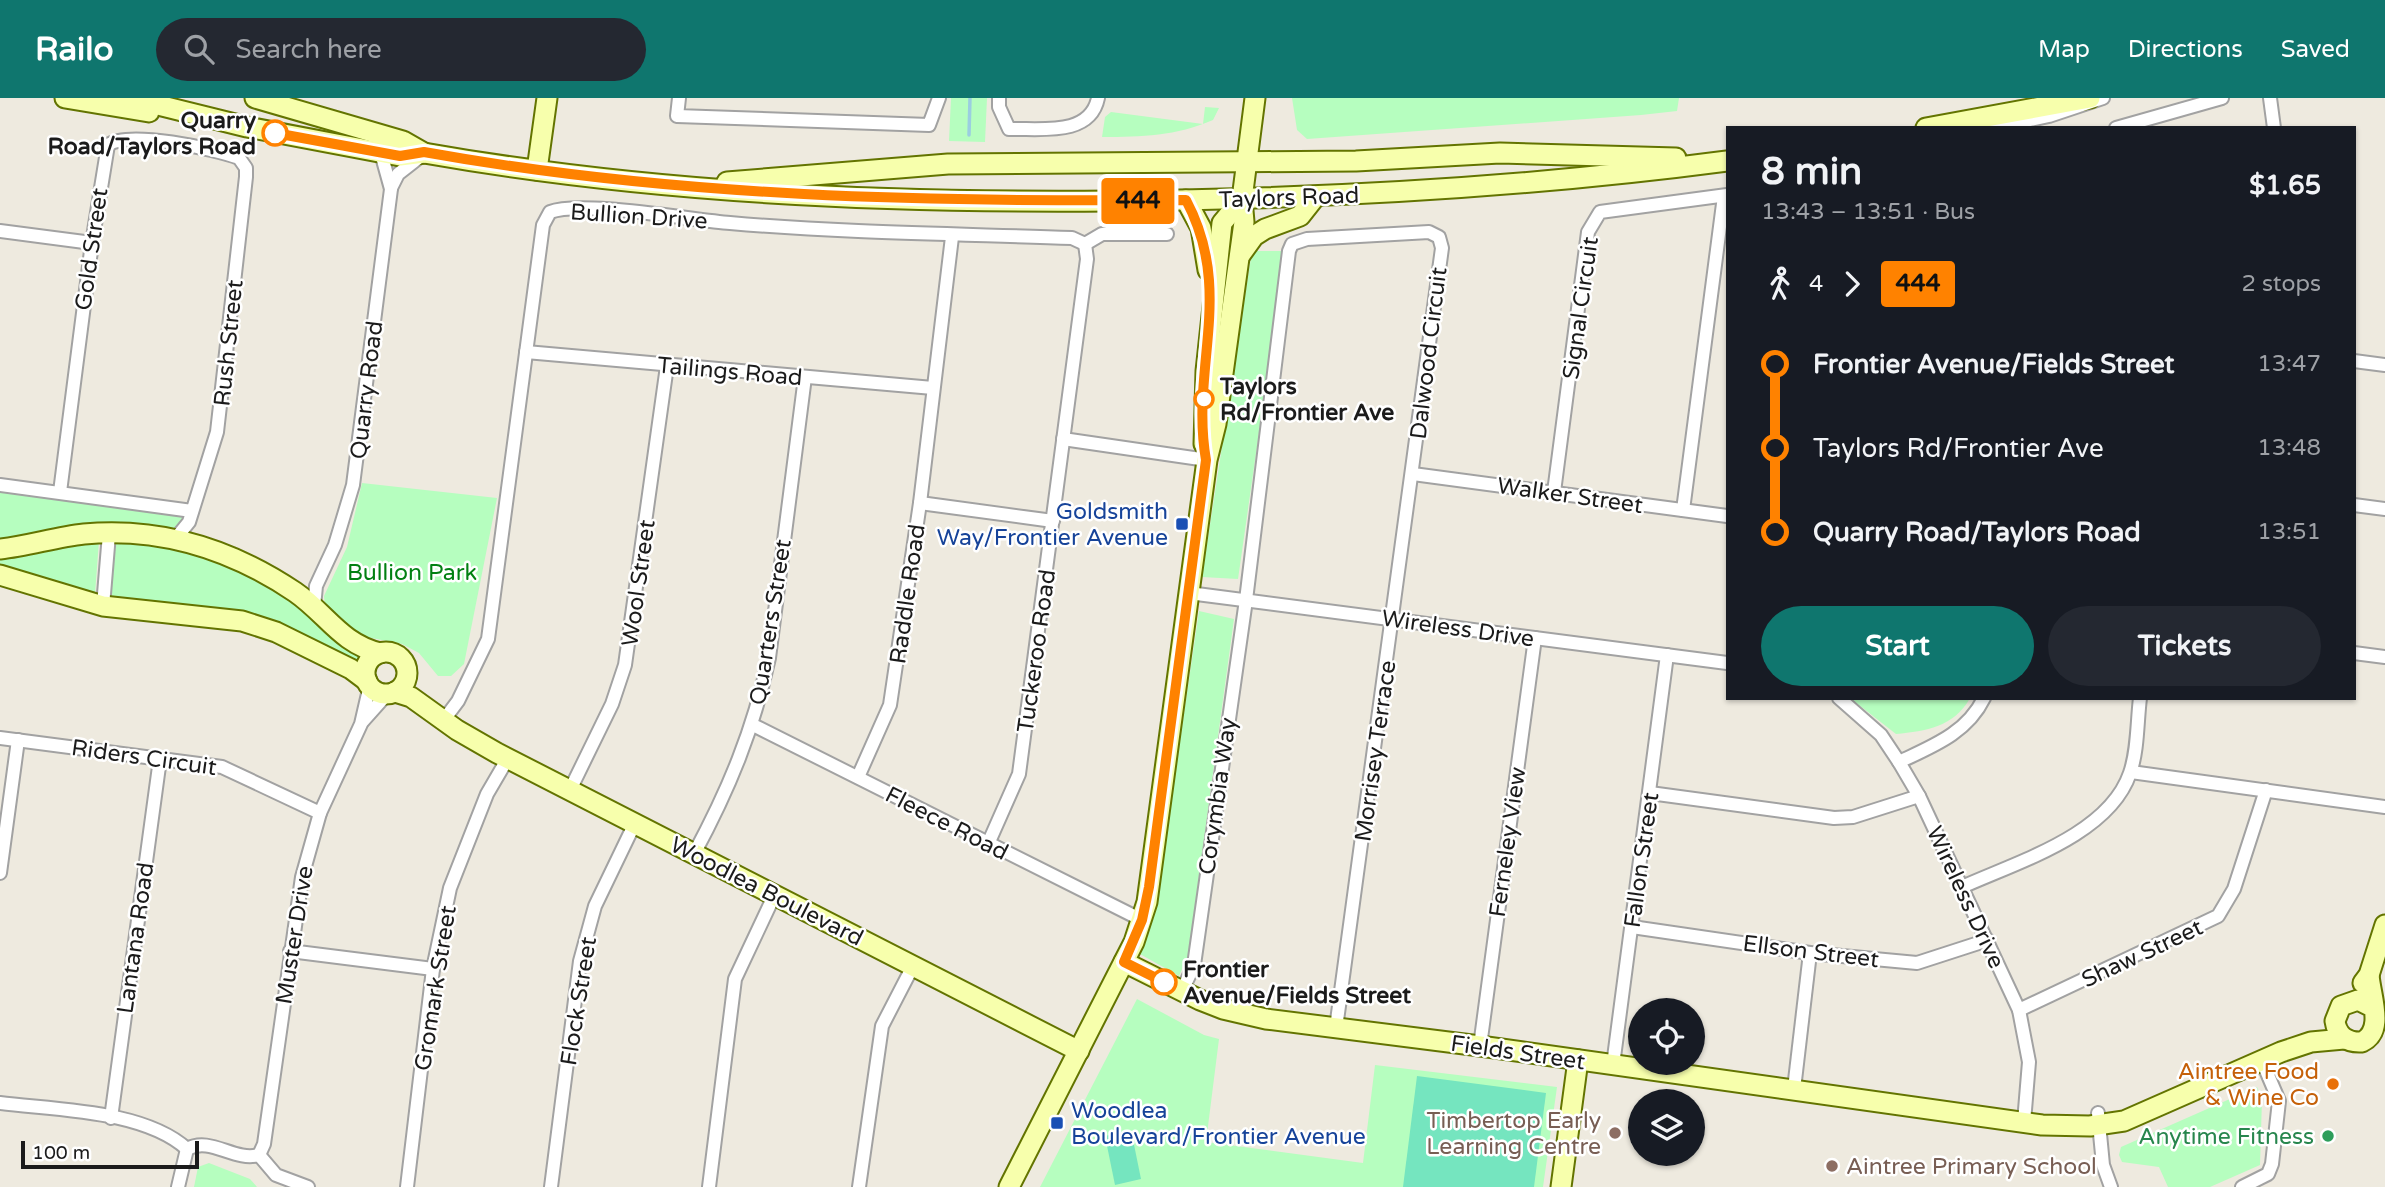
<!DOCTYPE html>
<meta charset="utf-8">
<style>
body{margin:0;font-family:"Varela Round",sans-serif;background:#242831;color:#f1f3f6;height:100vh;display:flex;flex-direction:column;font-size:26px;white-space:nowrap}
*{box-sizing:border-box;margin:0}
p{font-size:23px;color:#9ea1a6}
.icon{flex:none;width:38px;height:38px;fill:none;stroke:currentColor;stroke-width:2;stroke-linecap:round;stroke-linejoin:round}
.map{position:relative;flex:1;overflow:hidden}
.details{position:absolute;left:1726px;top:28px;width:630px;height:574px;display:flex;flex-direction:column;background:#171b24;border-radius:0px;box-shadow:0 2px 5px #0004}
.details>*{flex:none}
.badge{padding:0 14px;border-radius:5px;font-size:24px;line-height:46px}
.fabs{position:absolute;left:1628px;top:900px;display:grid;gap:14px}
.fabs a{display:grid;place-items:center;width:77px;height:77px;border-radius:50%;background:#171b24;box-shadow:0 2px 5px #0004;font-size:35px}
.scale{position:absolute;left:21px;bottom:18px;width:178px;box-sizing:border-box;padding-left:7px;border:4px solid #1b1b1b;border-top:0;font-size:19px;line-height:24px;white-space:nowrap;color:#1b1b1b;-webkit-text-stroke:5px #fff;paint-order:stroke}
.map>.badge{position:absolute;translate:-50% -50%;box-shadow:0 0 0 4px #fff}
.legs{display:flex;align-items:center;gap:10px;height:77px;padding:0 35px;font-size:23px}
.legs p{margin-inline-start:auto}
.summary{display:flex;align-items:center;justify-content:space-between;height:119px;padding:0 35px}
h1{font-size:38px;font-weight:700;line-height:52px}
.cta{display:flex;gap:14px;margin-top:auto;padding:14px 35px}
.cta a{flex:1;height:80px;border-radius:42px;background:#0f766e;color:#fff;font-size:28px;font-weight:700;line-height:80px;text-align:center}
.cta a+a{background:#242831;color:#f1f3f6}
ul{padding:0 35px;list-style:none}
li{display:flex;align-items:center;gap:24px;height:84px;font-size:26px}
li i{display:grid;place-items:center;width:10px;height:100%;margin:0 9px;background:currentColor}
li i::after{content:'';width:18px;height:18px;margin:-9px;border:5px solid;border-radius:50%;background:#171b24}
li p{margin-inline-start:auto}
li:first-child i{background:linear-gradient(#0000 50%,currentColor 0)}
li:last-child i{background:linear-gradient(currentColor 50%,#0000 0)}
header{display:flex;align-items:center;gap:42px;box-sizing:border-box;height:98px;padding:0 35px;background:#0f766e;color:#fff}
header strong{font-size:33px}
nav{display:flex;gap:38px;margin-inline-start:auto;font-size:24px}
.search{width:490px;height:63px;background:#242831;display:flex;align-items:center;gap:18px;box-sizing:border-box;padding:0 24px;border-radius:38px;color:#9ea1a6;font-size:26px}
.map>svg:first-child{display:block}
</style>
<header>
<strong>Railo</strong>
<div class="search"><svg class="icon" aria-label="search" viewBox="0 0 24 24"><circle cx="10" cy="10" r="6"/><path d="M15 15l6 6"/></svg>Search here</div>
<nav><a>Map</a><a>Directions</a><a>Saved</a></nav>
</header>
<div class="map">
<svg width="2385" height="1089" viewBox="0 0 2385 1089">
<rect width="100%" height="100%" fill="#eeeadf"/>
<g fill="#b6febf">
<polygon points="951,0 987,0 985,44 949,43"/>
<polygon points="1292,0 1679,0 1677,13 1641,17 1307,41 1297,32"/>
<path d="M1205 9 1219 10 1213 22C1176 38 1142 39 1102 39L1105 19 1111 14 1203 26Z"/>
<polygon points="1252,153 1285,153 1238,481 1202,479"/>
<polygon points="362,385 497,400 464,566 451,578 438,578 419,555 402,546 351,536 325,509 324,498 347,449"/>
<polygon points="0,393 184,417 176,435 0,443"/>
<polygon points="116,440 184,446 257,477 364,557 357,568 276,529 111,502"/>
<polygon points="99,443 95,496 0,474 0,455"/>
<polygon points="1199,513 1234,521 1188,858 1179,878 1140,856 1155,814"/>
<path d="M1850 600H1970C1954 629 1926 633 1896 636Z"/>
<polygon points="1137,901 1204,937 1219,941 1206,1044 1363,1065 1375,967 1557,989 1543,1089 1040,1089"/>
<polygon points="2257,989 2262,1001 2260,1067 2210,1089 2168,1089 2159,1069 2122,1064 2119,1057 2121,1049"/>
<polygon points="209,1065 250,1081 257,1089 194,1089 198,1069"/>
</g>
<g fill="#75e5bf">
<polygon points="1417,978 1546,995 1534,1089 1403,1089"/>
<polygon points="1131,1032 1141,1081 1115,1087 1105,1038"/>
</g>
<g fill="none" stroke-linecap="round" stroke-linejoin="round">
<polyline stroke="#9bcee0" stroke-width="3.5" points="969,37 970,0"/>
<defs>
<g id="street">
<polyline points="679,0 677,18 929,27 939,0"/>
<path d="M999 0V9L1009 31C1040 30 1090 39 1098 0"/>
<polyline points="2270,0 2274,30"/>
<polyline points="1992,30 2049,18 2103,0"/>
<polyline points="2116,30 2222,0"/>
<polyline points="391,90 398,76 421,58"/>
<polyline points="0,133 92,145"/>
<polyline points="1085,146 1102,136 1167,136"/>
<polyline points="526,254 933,290"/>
<polyline points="2354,263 2385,267"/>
<polyline points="1063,341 1207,362"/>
<polyline points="1413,376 1727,418"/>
<polyline points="0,387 192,413"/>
<path d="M60 394 92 145 108 47C128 32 215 51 239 60L246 70V79L217 334 189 424 176 440"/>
<polyline points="1554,394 1588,134 1600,114 1727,97"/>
<polyline points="920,405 1053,423"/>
<polyline points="2354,407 2385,411"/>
<polyline points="1683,412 1724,98"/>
<polyline points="1189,495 1727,565"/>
<polyline points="103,508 109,436"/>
<polyline points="314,509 316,488 335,447 353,387 391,91 381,55"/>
<polyline points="2354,555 2385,559"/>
<polyline points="1839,600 1881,637 1899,664 1919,698 2019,912 2029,964 2024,1024"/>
<polyline points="363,623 388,595"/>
<path d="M443 623 458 603 488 541 543 127 550 114C581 102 691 122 730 125 844 135 958 136 1072 140L1085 146"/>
<polyline points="753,627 1142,822"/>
<polyline points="0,640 222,669 320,715"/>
<path d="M1899 664C1933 648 1967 635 1984 600"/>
<polyline points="2131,674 2385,709"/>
<polyline points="858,679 890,607 920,405 952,139"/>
<polyline points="570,692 612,606 625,567 667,268"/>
<polyline points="1650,695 1834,720 1853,719 1919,698"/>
<polyline points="988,746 1019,676 1087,161 1085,146"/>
<path d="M694 756C729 691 753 633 769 560L805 279"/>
<polyline points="0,775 18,642"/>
<path d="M1962 789C2017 764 2109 737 2130 675 2138 652 2137 624 2140 600"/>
<polyline points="1632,829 1810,855 1917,865 1988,842"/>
<polyline points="290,853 433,871"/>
<polyline points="1182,893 1194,867 1246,502 1289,153 1292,146 1307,141 1429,134 1439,139 1442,150 1336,930"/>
<polyline points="2019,912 2218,818 2234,791 2266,692"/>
<polyline points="1480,948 1535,540"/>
<polyline points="1613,967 1667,557"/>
<polyline points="1794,991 1810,855"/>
<path d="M0 1005C56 1012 144 1012 187 1051"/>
<polyline points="2098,1015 2103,1067 2111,1089"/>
<polyline points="111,1020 160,661"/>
<path d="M187 1051C211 1038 234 1064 259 1057"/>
<polyline points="259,1057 264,1046 302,779 320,715 361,626 370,587"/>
<polyline points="259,1057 276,1077 308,1089"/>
<polyline points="178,1089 187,1051"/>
<polyline points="407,1089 433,871 450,790 487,696 508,660"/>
<polyline points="551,1089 580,863 595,808 635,725"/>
<polyline points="709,1089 735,881 774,798"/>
<polyline points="859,1089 882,928 913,868"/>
<polyline points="2242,1089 2268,1076 2272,1066 2279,1003 2262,963"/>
</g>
<g id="secondary">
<polyline points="65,0 149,14"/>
<path d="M130 0 247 29 400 58 424 55C651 95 881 105 1111 103 1318 101 1522 90 1727 63"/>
<polyline points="255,0 403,43 424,55"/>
<polyline points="1926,30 2090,0"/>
<polyline points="537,72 547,0"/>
<polyline points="727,84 948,66 1356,63 1500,55 1676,60"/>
<polyline points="1186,102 1201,130 1208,172"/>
<polyline points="1241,156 1254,138 1265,131 1300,118 1315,99"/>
<polyline points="1204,346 1206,273 1222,125 1242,101"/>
<path d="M0 451C28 448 56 439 84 436 162 429 231 451 295 494 327 516 340 545 380 555"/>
<polyline points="0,477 103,508 242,523 276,534 351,571 367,583"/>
<circle cx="386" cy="575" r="21"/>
<polyline points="395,594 411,599 457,632 497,655 1079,953"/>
<polyline points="1124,864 1200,902 1223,911 1266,921 1480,948 2042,1027 2090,1028 2124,1023 2281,954 2311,944 2344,941"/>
<path d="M2369 877C2371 900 2385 933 2362 944 2347 945 2337 938 2335 923L2341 908 2358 902 2374 910"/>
<polyline points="2363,885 2369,877 2385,827"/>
<polyline points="1009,1089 1134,844 1147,804 1207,362 1216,326 1244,124 1242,101 1255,0"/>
<polyline points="1561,1089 1578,962"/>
</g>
</defs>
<use href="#street" stroke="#a2a2a2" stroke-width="16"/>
<use href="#secondary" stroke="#637400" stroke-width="23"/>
<use href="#street" stroke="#fff" stroke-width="12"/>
<use href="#secondary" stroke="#f7ffac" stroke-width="19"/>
</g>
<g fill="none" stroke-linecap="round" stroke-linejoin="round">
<defs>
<path id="line-1" d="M275 35 400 58 424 54C679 100 928 104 1186 102 1235 194 1190 270 1206 362L1149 789 1142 822 1124 864 1164 884"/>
</defs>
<use href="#line-1" stroke="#fff" stroke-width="16"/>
<use href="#line-1" stroke="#ff8200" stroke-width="10"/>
</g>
<g fill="#fff" stroke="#ff8200" stroke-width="3.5">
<circle cx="275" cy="35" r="12"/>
<circle cx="1204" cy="301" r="9"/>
<circle cx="1164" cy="884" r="12"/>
</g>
<g fill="#1a4fb4" stroke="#fff" stroke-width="2.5">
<rect x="1175" y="419" width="14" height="14" rx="3.5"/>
<rect x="1050" y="1018" width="14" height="14" rx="3.5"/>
</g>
<circle fill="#e8710a" stroke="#fff" stroke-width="2.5" cx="2333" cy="986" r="7"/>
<g fill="#8d6e63" stroke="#fff" stroke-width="2.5">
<circle cx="1615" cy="1035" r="7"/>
<circle cx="1832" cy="1068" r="7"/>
</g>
<circle fill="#2e9e5b" stroke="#fff" stroke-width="2.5" cx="2328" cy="1038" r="7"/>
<g text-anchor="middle" stroke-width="5" stroke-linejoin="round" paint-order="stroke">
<g font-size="23" font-weight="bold" fill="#1b1b1b" stroke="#fff" text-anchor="start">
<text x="256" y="30" text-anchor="end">Quarry<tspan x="256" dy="26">Road/Taylors Road</tspan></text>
<text x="1220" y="296">Taylors<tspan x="1220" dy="26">Rd/Frontier Ave</tspan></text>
<text x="1183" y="879">Frontier<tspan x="1183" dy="26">Avenue/Fields Street</tspan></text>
</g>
<g font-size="23" fill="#1b1b1b" stroke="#fff">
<text transform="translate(1289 99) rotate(-2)" y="8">Taylors Road</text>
<text transform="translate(639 118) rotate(4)" y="8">Bullion Drive</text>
<text transform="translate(91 151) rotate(-82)" y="8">Gold Street</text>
<text transform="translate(1580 210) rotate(-82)" y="8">Signal Circuit</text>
<text transform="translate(228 245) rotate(-84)" y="8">Rush Street</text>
<text transform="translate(1428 255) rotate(-83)" y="8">Dalwood Circuit</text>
<text transform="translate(730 273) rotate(5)" y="8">Tailings Road</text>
<text transform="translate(366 292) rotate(-83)" y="8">Quarry Road</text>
<text transform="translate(1570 397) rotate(8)" y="8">Walker Street</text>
<text transform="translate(638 485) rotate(-82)" y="8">Wool Street</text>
<text transform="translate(907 496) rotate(-82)" y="8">Raddle Road</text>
<text transform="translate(770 524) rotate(-81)" y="8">Quarters Street</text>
<text transform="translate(1458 530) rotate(8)" y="8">Wireless Drive</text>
<text transform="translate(1036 553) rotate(-82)" y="8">Tuckeroo Road</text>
<text transform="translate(1375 653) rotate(-82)" y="8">Morrisey Terrace</text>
<text transform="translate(144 659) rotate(8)" y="8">Riders Circuit</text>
<text transform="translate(1217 698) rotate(-82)" y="8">Corymbia Way</text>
<text transform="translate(947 725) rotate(27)" y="8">Fleece Road</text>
<text transform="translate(1507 744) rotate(-82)" y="8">Ferneley View</text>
<text transform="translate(1641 762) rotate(-82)" y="8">Fallon Street</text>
<text transform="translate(767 793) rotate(27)" y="8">Woodlea Boulevard</text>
<text transform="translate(1966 799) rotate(65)" y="8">Wireless Drive</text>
<text transform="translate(294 837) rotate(-81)" y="8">Muster Drive</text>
<text transform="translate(135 840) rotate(-82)" y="8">Lantana Road</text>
<text transform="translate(1811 853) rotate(7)" y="8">Ellson Street</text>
<text transform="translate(2142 855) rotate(-25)" y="8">Shaw Street</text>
<text transform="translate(435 890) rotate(-81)" y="8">Gromark Street</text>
<text transform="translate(578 903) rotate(-81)" y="8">Flock Street</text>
<text transform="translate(1518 954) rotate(8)" y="8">Fields Street</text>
</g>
<g font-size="23" fill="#164399" stroke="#fff" text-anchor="end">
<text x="1168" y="421">Goldsmith<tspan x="1168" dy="26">Way/Frontier Avenue</tspan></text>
<text x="1071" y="1020" text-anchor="start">Woodlea<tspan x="1071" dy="26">Boulevard/Frontier Avenue</tspan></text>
</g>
<g font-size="23" fill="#028012" stroke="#fff">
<text x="412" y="482">Bullion Park</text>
</g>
<g font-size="23" fill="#c56008" stroke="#fff" text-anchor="end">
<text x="2319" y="981">Aintree Food<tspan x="2319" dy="26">&amp; Wine Co</tspan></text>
</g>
<g font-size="23" fill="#785e54" stroke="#fff" text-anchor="end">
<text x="1601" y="1030">Timbertop Early<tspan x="1601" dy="26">Learning Centre</tspan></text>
<text x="1846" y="1076" text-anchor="start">Aintree Primary School</text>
</g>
<g font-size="23" fill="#27864d" stroke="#fff" text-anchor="end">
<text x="2314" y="1046">Anytime Fitness</text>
</g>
</g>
</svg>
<div class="fabs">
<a><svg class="icon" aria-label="locate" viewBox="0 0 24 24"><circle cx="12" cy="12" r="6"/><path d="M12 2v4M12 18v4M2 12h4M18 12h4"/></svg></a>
<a><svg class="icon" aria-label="layers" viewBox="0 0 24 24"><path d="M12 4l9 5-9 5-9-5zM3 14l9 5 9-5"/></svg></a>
</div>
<div class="scale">100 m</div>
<b class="badge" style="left:1138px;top:103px;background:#ff8200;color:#111">444</b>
<section class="details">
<div class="summary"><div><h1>8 min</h1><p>13:43 – 13:51 · Bus</p></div><b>$1.65</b></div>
<div class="legs"><svg class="icon" aria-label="walk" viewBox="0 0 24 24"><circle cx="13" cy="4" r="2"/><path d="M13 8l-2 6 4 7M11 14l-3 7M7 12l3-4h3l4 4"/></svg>4<svg class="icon" aria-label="forward" viewBox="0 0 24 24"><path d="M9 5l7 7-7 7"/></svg><b class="badge" style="background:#ff8200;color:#111">444</b><p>2 stops</p></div>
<ul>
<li><i style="color:#ff8200"></i><b>Frontier Avenue/Fields Street</b><p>13:47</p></li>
<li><i style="color:#ff8200"></i><span>Taylors Rd/Frontier Ave</span><p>13:48</p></li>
<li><i style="color:#ff8200"></i><b>Quarry Road/Taylors Road</b><p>13:51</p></li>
</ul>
<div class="cta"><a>Start</a><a>Tickets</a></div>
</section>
</div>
